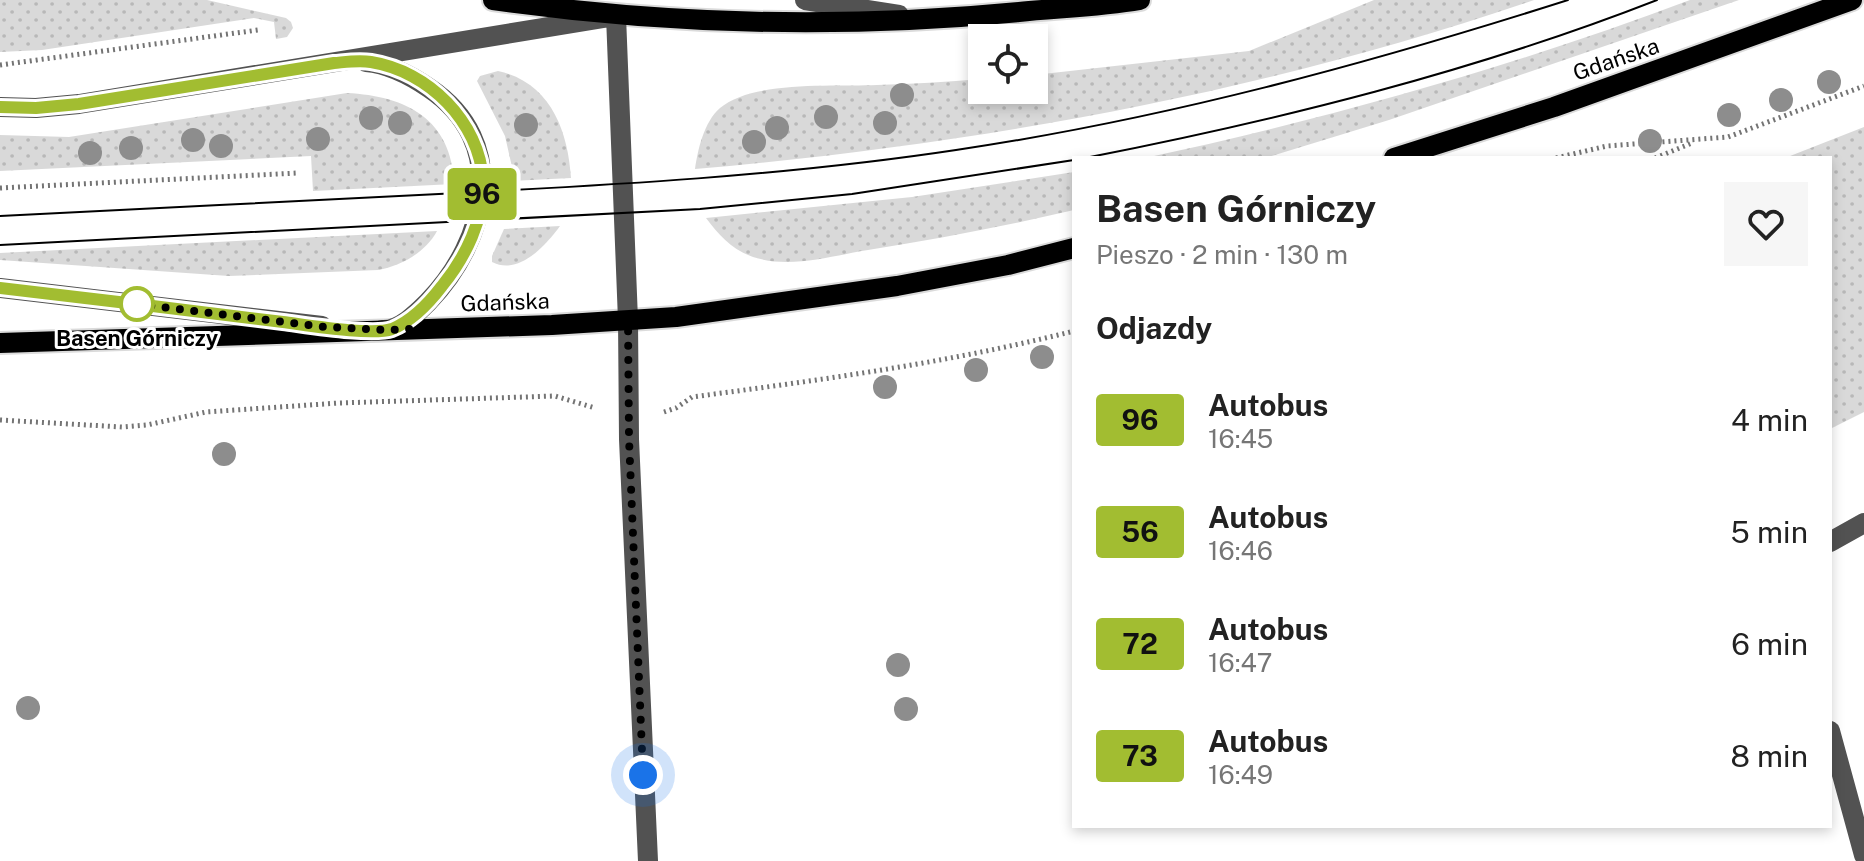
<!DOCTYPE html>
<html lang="pl">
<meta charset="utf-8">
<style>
body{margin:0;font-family:"Public Sans",sans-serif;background:#f6f6f6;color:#222;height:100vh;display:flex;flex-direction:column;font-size:30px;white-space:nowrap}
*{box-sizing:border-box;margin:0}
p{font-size:26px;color:#767676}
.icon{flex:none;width:44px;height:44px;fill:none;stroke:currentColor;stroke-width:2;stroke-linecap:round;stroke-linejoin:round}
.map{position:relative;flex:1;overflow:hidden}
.panel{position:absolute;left:1072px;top:156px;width:760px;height:672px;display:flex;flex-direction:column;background:#fff;border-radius:0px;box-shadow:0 4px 12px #0003}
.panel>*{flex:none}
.badge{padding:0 16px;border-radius:6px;font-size:28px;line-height:52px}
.controls{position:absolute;left:968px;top:24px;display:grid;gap:16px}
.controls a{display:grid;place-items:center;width:80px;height:80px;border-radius:0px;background:#fff;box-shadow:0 4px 12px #0003;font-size:40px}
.you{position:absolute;width:40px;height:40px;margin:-20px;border:6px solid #fff;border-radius:50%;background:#1a73e8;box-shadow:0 0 0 12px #1a73e833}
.map>.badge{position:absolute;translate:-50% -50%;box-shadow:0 0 0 4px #fff}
h2{padding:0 24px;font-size:30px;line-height:72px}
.round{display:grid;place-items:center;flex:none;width:84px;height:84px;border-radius:0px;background:#f6f6f6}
.summary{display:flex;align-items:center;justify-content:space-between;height:136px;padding:0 24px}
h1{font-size:38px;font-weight:700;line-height:60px}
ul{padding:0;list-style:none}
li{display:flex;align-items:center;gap:24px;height:112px;padding:0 24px}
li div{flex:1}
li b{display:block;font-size:30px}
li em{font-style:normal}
li .badge{min-width:88px;font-weight:700;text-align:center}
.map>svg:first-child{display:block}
</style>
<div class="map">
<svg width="1864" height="861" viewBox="0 0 1864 861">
<defs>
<pattern id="grass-dots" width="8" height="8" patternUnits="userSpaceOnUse" patternTransform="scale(2)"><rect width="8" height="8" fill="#d9d9d9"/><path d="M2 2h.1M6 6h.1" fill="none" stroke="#b8b8b8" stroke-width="1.8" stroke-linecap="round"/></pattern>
</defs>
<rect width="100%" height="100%" fill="#fff"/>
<g fill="url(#grass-dots)">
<polygon points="0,0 207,0 286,18 291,22 293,28 287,37 276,39 274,22 254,18 42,50 0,52"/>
<path d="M1374 0H1534C1263 93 980 144 695 169 698 149 704 122 720 108 753 80 835 87 877 85 912 84 947 82 982 79V90H1034V75L1249 51Z"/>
<path d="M1690 0H1739L1389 120 1265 158H1145C1330 118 1512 67 1690 0Z"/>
<path d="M498 71C550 82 568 130 571 178L511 181 512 167 505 136 477 81 480 76Z"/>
<path d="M347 93C406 96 452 119 454 184L313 191 311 156 0 171V135L69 137Z"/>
<polygon points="1864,127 1864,412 1830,429 1830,158 1785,158"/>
<path d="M1074 172V210C1006 226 937 239 868 250 831 256 790 269 753 257 731 249 719 235 706 218L912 197Z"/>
<path d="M560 226C546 245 519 276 492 262V256L504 229Z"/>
<path d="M437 231C426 252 401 266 378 270L229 276 0 260V253Z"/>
</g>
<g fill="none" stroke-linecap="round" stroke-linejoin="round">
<defs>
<g id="major">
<path d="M493 0C668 25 843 29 1019 12 1059 8 1100 7 1140 0"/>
<polyline points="1394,158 1554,107 1852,0"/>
<polyline points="0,343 552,325 676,317 897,286 1008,265 1074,248"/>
</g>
</defs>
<use href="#major" stroke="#dbdbdb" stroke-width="24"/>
<g stroke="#747474" stroke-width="5" stroke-dasharray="2 4" stroke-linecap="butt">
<polyline points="0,65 258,30"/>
<polyline points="1556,158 1607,146 1728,137 1864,86"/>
<polyline points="1655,158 1692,143"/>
<polyline points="0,188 298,173"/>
<path d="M664 412 676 408 692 397C820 380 948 363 1074 331"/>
<polyline points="0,420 122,427 147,425 206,412 339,403 555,396 595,408"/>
</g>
<g stroke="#525252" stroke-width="20">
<polyline points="805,0 899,15"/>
<path d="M366 62C389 64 410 75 429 88 510 142 488 240 428 302 417 313 399 331 382 330"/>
<polyline points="0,107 36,108 79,104 616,16 628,320 629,439 648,861"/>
<polyline points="0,288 322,326"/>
<polyline points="1830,542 1864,523"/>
<polyline points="1830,731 1864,855"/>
</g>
<use href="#major" stroke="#000" stroke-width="20"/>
<g stroke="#000" stroke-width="2">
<path d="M1085 158C1279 120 1473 72 1657 0"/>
<path d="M0 216C146 209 293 201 439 194 612 185 784 176 956 150 1165 119 1367 64 1568 0"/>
<polyline points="0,245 700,209 852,194 1074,160"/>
</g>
</g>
<g fill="#8d8d8d">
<circle cx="1829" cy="82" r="12"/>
<circle cx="902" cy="95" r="12"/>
<circle cx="1781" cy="100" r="12"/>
<circle cx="1729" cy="115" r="12"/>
<circle cx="826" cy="117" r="12"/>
<circle cx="371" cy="118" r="12"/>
<circle cx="400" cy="123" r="12"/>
<circle cx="885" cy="123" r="12"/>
<circle cx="526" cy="125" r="12"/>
<circle cx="777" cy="128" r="12"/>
<circle cx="318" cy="139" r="12"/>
<circle cx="193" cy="140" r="12"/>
<circle cx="1650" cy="141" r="12"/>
<circle cx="754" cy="142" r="12"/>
<circle cx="221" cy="146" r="12"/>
<circle cx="131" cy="148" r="12"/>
<circle cx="90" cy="153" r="12"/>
<circle cx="1042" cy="357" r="12"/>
<circle cx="976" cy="370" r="12"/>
<circle cx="885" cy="387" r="12"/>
<circle cx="224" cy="454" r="12"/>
<circle cx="898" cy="665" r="12"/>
<circle cx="28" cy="708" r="12"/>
<circle cx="906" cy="709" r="12"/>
</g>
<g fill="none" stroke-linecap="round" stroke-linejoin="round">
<defs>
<path id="line" d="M0 107 36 108 79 104 334 63C346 62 359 60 371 62 428 71 480 122 483 181 485 218 465 258 442 286 429 303 412 321 392 329 372 336 307 325 283 322 189 310 94 299 0 288"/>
</defs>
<use href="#line" stroke="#fff" stroke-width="18"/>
<use href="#line" stroke="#a2bd31" stroke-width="12"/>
<polyline stroke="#000" stroke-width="8" stroke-dasharray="0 14.4" points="137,304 324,327 388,330 628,320 629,439 643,775"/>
</g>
<circle fill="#fff" stroke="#a2bd31" stroke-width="4" cx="137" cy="304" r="16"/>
<g text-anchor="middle" stroke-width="6" stroke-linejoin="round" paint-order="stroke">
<g font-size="22" fill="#000" stroke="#fff">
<text transform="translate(1616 59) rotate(-19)" y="8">Gdańska</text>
<text transform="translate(505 302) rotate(-2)" y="8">Gdańska</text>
</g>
<g font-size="22" font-weight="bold" fill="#000" stroke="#fff">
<text x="137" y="346">Basen Górniczy</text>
</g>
</g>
</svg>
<div class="controls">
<a><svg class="icon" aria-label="locate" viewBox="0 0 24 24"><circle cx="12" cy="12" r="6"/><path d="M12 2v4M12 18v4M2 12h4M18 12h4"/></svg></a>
</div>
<div class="you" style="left:643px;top:775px"></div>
<b class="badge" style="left:482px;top:194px;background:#a2bd31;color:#111">96</b>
<section class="panel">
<div class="summary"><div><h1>Basen Górniczy</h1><p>Pieszo · 2 min · 130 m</p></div><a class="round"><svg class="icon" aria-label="heart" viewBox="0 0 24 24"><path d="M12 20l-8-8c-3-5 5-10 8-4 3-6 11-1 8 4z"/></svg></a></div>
<h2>Odjazdy</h2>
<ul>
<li><span class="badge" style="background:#a2bd31;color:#111">96</span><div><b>Autobus</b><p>16:45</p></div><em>4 min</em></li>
<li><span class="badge" style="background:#a2bd31;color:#111">56</span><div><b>Autobus</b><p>16:46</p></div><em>5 min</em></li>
<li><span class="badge" style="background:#a2bd31;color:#111">72</span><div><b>Autobus</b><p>16:47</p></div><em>6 min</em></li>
<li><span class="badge" style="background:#a2bd31;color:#111">73</span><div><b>Autobus</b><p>16:49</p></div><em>8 min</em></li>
</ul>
</section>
</div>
